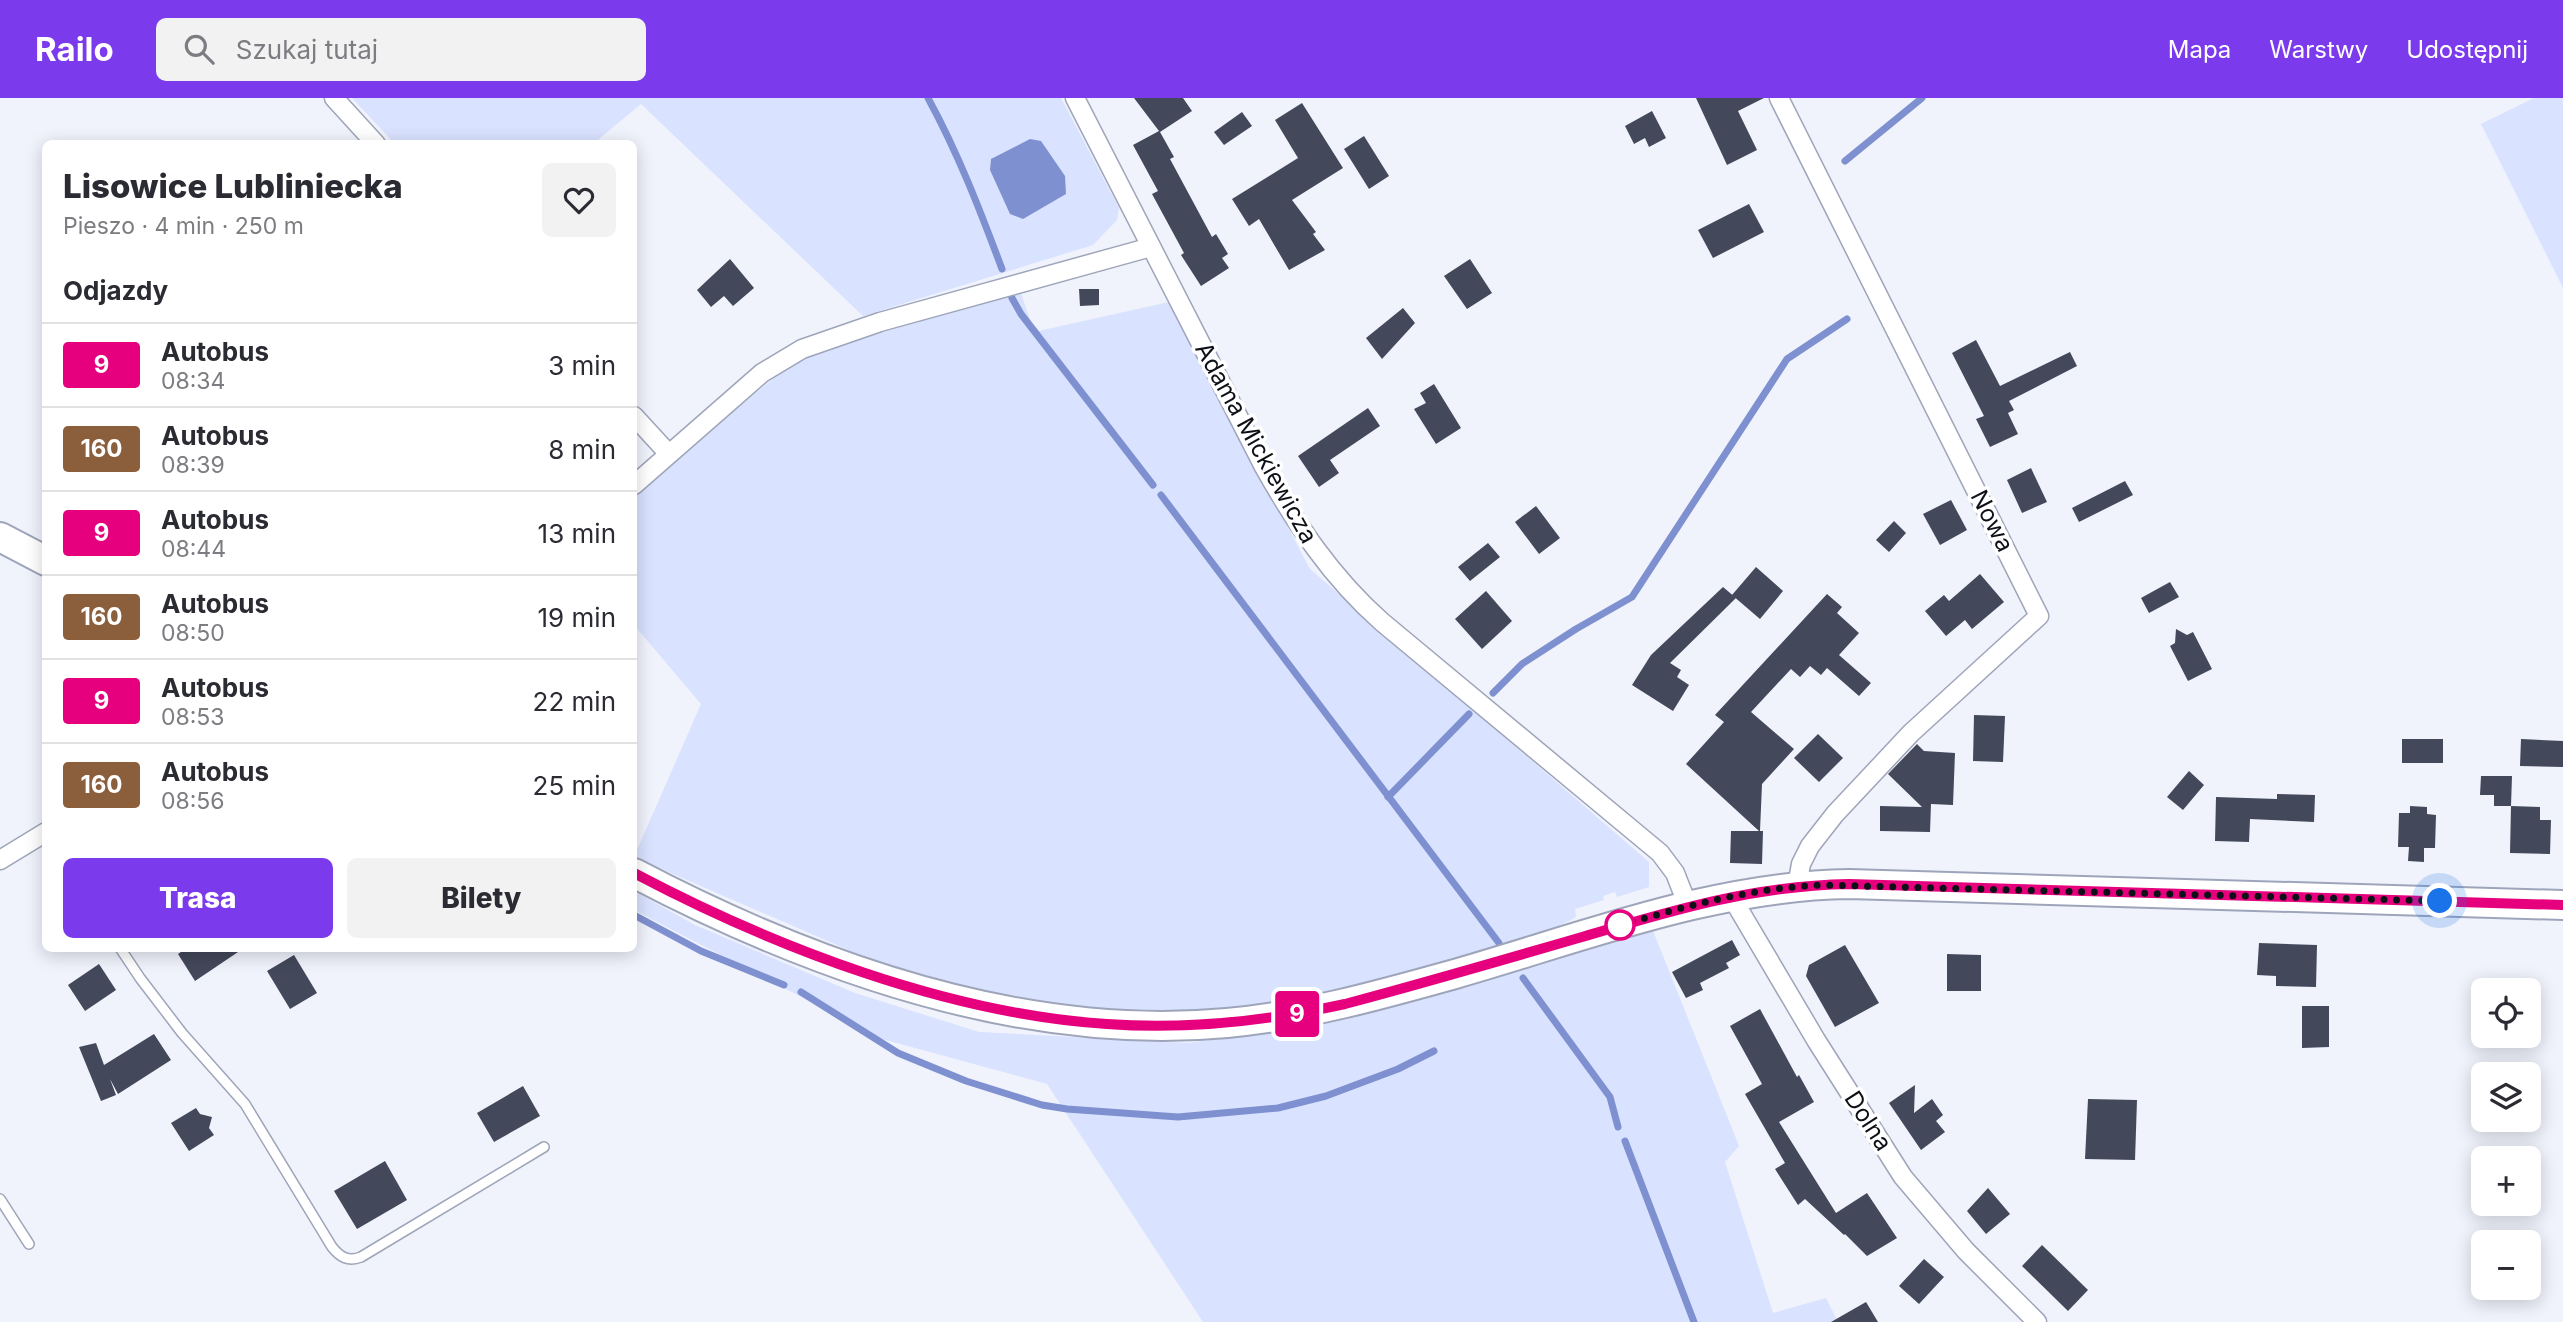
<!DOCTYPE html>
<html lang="pl">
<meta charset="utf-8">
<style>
body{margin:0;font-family:Inter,sans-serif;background:#f2f2f3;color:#2b2b33;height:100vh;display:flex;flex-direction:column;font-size:26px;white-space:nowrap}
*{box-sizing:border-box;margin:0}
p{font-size:23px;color:#7c7c81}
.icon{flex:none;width:38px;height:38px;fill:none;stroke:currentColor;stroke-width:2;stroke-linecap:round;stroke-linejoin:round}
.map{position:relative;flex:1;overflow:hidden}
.panel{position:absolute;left:42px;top:42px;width:595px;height:812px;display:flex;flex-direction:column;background:#fff;border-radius:10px;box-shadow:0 4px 18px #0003}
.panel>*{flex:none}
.badge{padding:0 14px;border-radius:5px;font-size:24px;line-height:46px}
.buttons{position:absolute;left:2471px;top:880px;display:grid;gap:14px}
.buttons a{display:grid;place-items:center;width:70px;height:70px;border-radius:10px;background:#fff;box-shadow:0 4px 18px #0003;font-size:35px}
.you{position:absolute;width:35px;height:35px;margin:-18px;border:5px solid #fff;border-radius:50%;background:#1a73e8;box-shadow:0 0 0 10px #1a73e833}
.map>.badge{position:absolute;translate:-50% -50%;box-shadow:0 0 0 4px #fff}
h2{padding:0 21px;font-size:26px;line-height:63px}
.round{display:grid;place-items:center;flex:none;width:74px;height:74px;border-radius:10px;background:#f2f2f3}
.overview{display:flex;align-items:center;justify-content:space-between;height:119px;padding:0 21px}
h1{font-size:33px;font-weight:800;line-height:52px}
.cta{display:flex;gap:14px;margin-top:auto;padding:14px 21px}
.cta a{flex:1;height:80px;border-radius:10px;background:#7c3aed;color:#fff;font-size:28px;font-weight:800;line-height:80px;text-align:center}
.cta a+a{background:#f2f2f3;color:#2b2b33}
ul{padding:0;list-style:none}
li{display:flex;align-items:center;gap:21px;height:84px;padding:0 21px;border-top:2px solid #e1e1e2}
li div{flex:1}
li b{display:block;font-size:26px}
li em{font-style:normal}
li .badge{min-width:77px;font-weight:700;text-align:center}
header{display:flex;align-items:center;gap:42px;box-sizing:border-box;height:98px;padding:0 35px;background:#7c3aed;color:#fff}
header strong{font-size:33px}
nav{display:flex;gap:38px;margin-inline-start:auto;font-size:24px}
.search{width:490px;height:63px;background:#f2f2f3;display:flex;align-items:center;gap:18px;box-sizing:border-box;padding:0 24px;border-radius:10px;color:#7c7c81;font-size:26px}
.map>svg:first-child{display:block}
</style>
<header>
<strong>Railo</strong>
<div class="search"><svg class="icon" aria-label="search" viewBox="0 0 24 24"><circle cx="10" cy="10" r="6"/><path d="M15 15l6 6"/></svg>Szukaj tutaj</div>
<nav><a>Mapa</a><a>Warstwy</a><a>Udostępnij</a></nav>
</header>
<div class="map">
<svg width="2563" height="1224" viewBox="0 0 2563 1224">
<rect width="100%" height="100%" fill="#f0f3fc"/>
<g fill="#d9e2fe">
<polygon points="352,0 1061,0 1119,110 1117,122 1093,147 863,218 641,6 594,45 395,46"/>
<polygon points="2534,0 2563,0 2563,190 2481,26"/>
<polygon points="1021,195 1034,234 1169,204 1310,471 1649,764 1649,789 1617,799 1615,794 1603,798 1604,802 1575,811 1576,819 1541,838 1381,887 1243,916 1162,915 1057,910 991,896 883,867 634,759 701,606 634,527 634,400 715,328 795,263 852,243"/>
<polygon points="634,793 695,827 855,895 979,934 1189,945 1302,929 1501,877 1653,833 1739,1048 1725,1064 1773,1215 1826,1200 1838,1224 1203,1224 1047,986 882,941 634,812"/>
</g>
<polygon fill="#7e90d0" points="1030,41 1041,43 1065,78 1066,96 1023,121 1010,116 990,72 991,61"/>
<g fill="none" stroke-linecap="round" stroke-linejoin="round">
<g stroke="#7e90d0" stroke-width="7">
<path d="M928 0C958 55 980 112 1002 171"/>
<polyline points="1845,63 1922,0"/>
<polyline points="1012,200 1021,216 1153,387"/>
<polyline points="1161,397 1499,845"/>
<polyline points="1493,595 1522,566 1576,531 1632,499 1787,261 1847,221"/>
<polyline points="1388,699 1469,616"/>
<polyline points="634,817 701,853 784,887"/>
<polyline points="1523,880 1610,999 1618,1029"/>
<polyline points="801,894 898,955 966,983 1042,1007 1067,1011 1178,1019 1278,1010 1326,998 1398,971 1434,953"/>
<polyline points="1625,1043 1694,1224"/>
</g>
</g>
<g fill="#43485a">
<polygon points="1134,0 1183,0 1192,13 1160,34 1174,59 1170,61 1212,139 1216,136 1228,156 1222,160 1229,170 1201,188 1181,157 1184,155 1152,96 1158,93 1133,47 1159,33"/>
<polygon points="1696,0 1764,0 1738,13 1757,52 1727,67"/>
<polygon points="1302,5 1343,70 1292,102 1316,134 1313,136 1325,152 1289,172 1259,121 1249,128 1232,101 1298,60 1275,22"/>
<polygon points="1652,13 1666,40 1649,49 1645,40 1634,46 1625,28"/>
<polygon points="1242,14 1252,28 1224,47 1214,34"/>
<polygon points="1364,38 1389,78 1369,91 1344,51"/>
<polygon points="1749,106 1764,134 1713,160 1698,132"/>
<polygon points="730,161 754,190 733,208 724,198 711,209 697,192"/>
<polygon points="1470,161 1492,195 1467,211 1444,178"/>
<polygon points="1079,191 1099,191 1099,207 1080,208"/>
<polygon points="1403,210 1415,225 1382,261 1366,240"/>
<polygon points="1976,242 2000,288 2070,254 2077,268 2009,303 2014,312 2008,315 2018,336 1990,349 1976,321 1984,318 1952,255"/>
<polygon points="1434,286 1461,330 1436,346 1414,311 1426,305 1420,295"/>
<polygon points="1368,310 1380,328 1330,362 1339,375 1319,389 1298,358"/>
<polygon points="2031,370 2047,404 2022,415 2007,382"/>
<polygon points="2125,383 2133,397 2079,424 2072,410"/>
<polygon points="1951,402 1967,432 1940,447 1923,416"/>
<polygon points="1536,408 1560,440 1539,456 1515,424"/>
<polygon points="1894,423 1906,435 1889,454 1876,442"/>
<polygon points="1488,445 1500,459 1470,483 1458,469"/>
<polygon points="1756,469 1783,493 1760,521 1732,497"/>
<polygon points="1980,476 2004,504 1972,531 1965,522 1946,538 1925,513 1944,497 1949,503"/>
<polygon points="2170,484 2179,499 2149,515 2141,500"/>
<polygon points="1723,489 1736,500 1670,565 1681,572 1677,579 1689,587 1673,613 1632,587 1651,557"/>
<polygon points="1486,493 1512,523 1482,551 1455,521"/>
<polygon points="1827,496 1842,509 1837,515 1859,535 1839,557 1871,585 1859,598 1827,570 1821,577 1810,568 1800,579 1791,571 1751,614 1794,651 1762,686 1760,733 1763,733 1762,766 1730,765 1731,733 1759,733 1686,666 1724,624 1715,617"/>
<polygon points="2176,531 2187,537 2193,534 2212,571 2188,583 2170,548 2175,545"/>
<polygon points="1974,617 2005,618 2003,664 1973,663"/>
<polygon points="1818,636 1843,660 1819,684 1794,660"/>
<rect x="2402" y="641" width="41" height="24"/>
<polygon points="2521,641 2563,643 2563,669 2520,668"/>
<polygon points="1917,646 1924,653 1955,655 1953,707 1931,706 1930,734 1880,733 1880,708 1922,709 1888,676"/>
<polygon points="2189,673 2204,687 2183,712 2167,699"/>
<polygon points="2481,678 2512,678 2511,708 2494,708 2494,697 2480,697"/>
<polygon points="2277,696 2315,697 2314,724 2250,721 2249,744 2215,743 2216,699 2277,701"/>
<polygon points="2410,708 2427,709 2427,716 2436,717 2435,750 2424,750 2424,764 2408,763 2409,749 2398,749 2399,715 2410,715"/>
<polygon points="2511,708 2540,709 2540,722 2551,722 2550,756 2510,755"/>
<polygon points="1732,842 1740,857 1726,865 1729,870 1700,885 1703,892 1686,900 1672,874"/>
<polygon points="2259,845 2317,847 2316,889 2276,888 2276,878 2257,877"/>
<polygon points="1845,847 1879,905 1835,929 1806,878 1809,867"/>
<polygon points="187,850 244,850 195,883 178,856"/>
<polygon points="1947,856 1981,857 1981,893 1947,893"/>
<polygon points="294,857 317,895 290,911 267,873"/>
<polygon points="99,866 116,892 85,913 68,887"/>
<polygon points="2302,908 2329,908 2329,949 2302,950"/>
<polygon points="1760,911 1797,979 1799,977 1814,1004 1779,1024 1836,1115 1867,1095 1897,1140 1867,1158 1845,1136 1844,1137 1805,1101 1798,1107 1775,1071 1785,1065 1745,996 1762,986 1730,928"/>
<polygon points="154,936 171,962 118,996 110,981 116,997 101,1003 79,949 96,945 104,967"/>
<polygon points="1915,987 1914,1015 1932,1001 1943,1017 1936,1023 1945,1034 1921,1052 1889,1005"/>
<polygon points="523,988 540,1018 494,1044 477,1015"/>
<polygon points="2088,1001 2137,1002 2135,1062 2085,1061"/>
<polygon points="196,1010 200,1016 212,1019 209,1030 214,1037 189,1053 171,1025"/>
<polygon points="385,1063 407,1102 357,1131 334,1093"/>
<polygon points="1988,1090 2010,1116 1986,1136 1967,1113"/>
<polygon points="2042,1147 2088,1192 2068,1213 2022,1168"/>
<polygon points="1924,1161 1944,1179 1919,1206 1899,1188"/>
<polygon points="1866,1204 1878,1224 1831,1224"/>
</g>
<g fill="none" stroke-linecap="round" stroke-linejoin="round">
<defs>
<g id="service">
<path d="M120 850 140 880 182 935 245 1006 332 1149C340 1159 348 1164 361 1159L544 1049"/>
<polyline points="0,1101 29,1146"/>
</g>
<g id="minor">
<polyline points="334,0 376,46"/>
<path d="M1075 0 1263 367C1296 426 1331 479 1382 524L1660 755 1675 775 1688 808"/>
<polyline points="1779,0 2039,518 1911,635 1835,716 1810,748 1801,766 1797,788"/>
<polyline points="634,318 668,355"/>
<polyline points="634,387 762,275 802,251 880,224 1151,149"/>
<polyline points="0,762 46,734"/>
<polyline points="1731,798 1816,942 1903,1079 1966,1153 2037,1224"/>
</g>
<g id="primary">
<polyline points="0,439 46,463"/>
<path d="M634 775C813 869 1022 944 1227 925 1305 918 1380 897 1455 876 1584 839 1713 788 1849 786L2563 807"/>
</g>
</defs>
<use href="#service" stroke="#9ea5ba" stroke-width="12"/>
<use href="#minor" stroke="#9ea5ba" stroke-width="21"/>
<use href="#primary" stroke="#9ea5ba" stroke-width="32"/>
<use href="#service" stroke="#fff" stroke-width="9"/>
<use href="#minor" stroke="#fff" stroke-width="18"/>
<use href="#primary" stroke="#fff" stroke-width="28"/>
</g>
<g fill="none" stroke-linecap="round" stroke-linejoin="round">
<defs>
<path id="line" d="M634 775C774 849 948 916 1107 926 1187 932 1267 923 1345 906 1424 885 1503 862 1582 839 1673 812 1752 788 1849 786L2563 807"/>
</defs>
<use href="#line" stroke="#fff" stroke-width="16"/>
<use href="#line" stroke="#e6007e" stroke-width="10"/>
<path stroke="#0e1017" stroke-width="7" stroke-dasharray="0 12.6" d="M1620 827 1614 829C1683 809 1750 790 1822 787L2440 803"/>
</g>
<circle fill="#fff" stroke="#e6007e" stroke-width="3.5" cx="1620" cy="827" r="14"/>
<g text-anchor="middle" stroke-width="7" stroke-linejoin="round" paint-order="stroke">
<g font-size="24" fill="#0e1017" stroke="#fff">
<text transform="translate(1256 345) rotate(61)" y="8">Adama Mickiewicza</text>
<text transform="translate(1992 423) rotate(63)" y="8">Nowa</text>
<text transform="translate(1868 1023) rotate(57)" y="8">Dolna</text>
</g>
</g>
</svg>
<div class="buttons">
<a><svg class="icon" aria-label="locate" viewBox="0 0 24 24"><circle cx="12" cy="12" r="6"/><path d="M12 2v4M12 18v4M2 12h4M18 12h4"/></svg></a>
<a><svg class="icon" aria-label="layers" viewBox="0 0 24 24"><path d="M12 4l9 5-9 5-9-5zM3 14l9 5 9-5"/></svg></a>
<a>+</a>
<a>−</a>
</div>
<div class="you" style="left:2440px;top:803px"></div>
<b class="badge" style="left:1297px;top:916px;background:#e6007e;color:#fff">9</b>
<section class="panel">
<div class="overview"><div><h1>Lisowice Lubliniecka</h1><p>Pieszo · 4 min · 250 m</p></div><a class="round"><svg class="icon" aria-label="heart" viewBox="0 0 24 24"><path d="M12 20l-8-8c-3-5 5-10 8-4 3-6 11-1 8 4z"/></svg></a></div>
<h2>Odjazdy</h2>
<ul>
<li><span class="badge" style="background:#e6007e;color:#fff">9</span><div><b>Autobus</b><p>08:34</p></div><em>3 min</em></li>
<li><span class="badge" style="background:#8b5e3c;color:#fff">160</span><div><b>Autobus</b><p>08:39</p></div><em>8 min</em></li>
<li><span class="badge" style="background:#e6007e;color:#fff">9</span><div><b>Autobus</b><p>08:44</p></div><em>13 min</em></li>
<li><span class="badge" style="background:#8b5e3c;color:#fff">160</span><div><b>Autobus</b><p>08:50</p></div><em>19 min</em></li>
<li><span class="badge" style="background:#e6007e;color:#fff">9</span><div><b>Autobus</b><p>08:53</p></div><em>22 min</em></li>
<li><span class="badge" style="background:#8b5e3c;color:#fff">160</span><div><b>Autobus</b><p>08:56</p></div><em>25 min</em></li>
</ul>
<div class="cta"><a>Trasa</a><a>Bilety</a></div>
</section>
</div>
